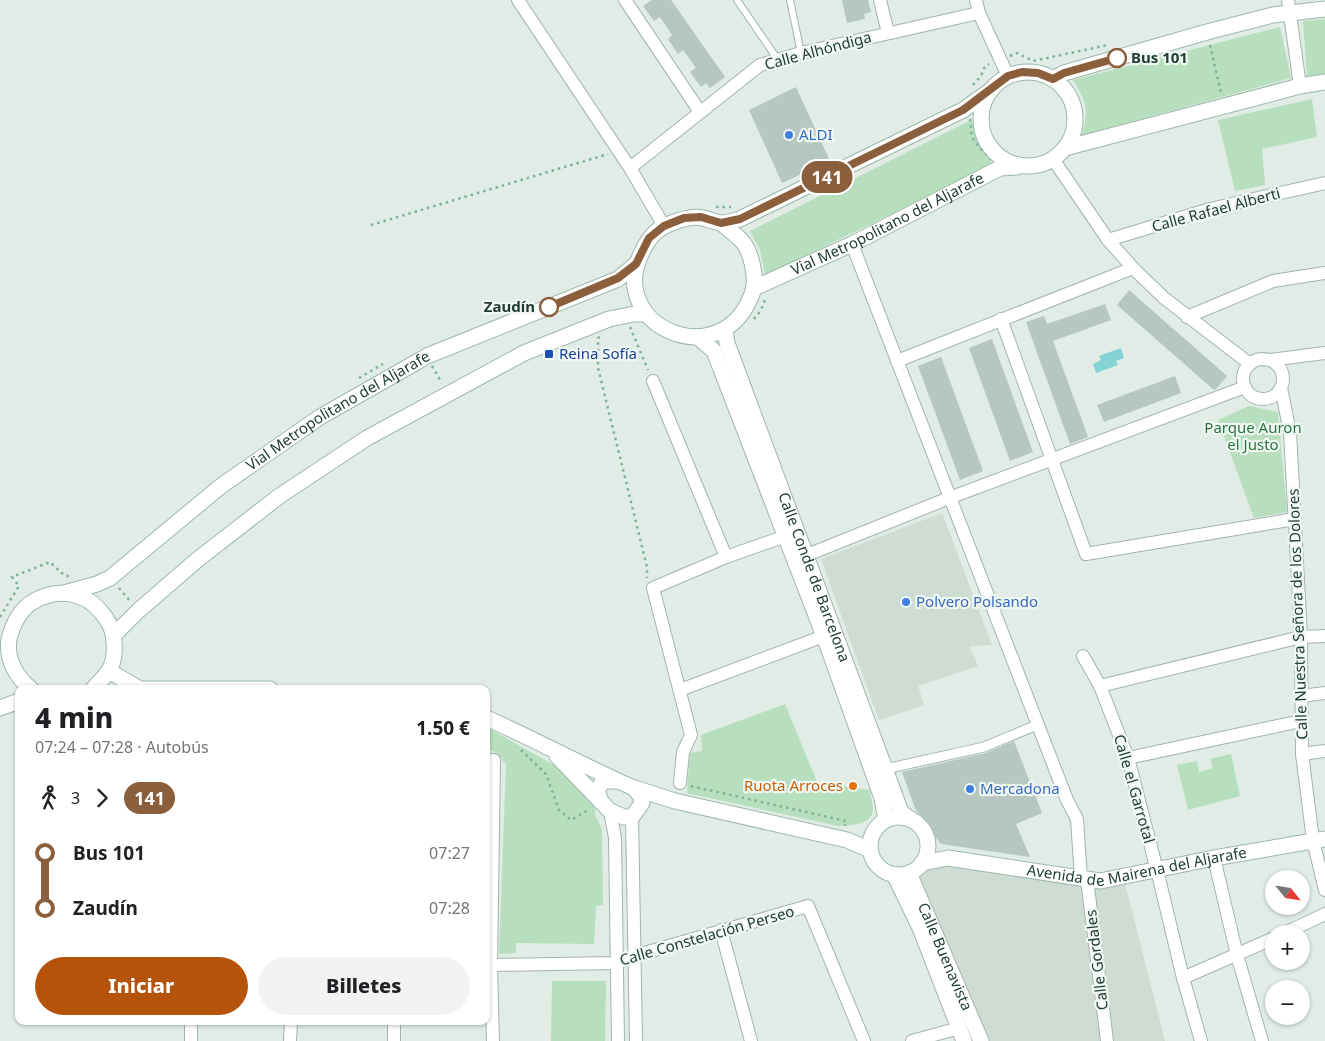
<!DOCTYPE html>
<html lang="es">
<meta charset="utf-8">
<style>
body{margin:0;font-family:"Noto Sans",sans-serif;background:#f2f2f2;color:#202124;height:100vh;display:flex;flex-direction:column;font-size:19px;white-space:nowrap}
*{box-sizing:border-box;margin:0}
p{font-size:16px;color:#757577}
.icon{flex:none;width:28px;height:28px;fill:none;stroke:currentColor;stroke-width:2;stroke-linecap:round;stroke-linejoin:round}
.map{position:relative;flex:1;overflow:hidden}
.panel{position:absolute;left:15px;top:685px;width:475px;height:340px;display:flex;flex-direction:column;background:#fff;border-radius:10px;box-shadow:0 1px 4px #0004}
.panel>*{flex:none}
.badge{padding:0 10px;border-radius:16px;font-size:18px;line-height:32px}
.needle{width:32px;rotate:120deg}
.controls{position:absolute;left:1265px;top:870px;display:grid;gap:10px}
.controls a{display:grid;place-items:center;width:45px;height:45px;border-radius:50%;background:#fff;box-shadow:0 1px 4px #0004;font-size:25px}
.map>.badge{position:absolute;translate:-50% -50%;box-shadow:0 0 0 2px #fff}
.legs{display:flex;align-items:center;gap:8px;height:55px;padding:0 20px;font-size:16px}
.legs p{margin-inline-start:auto}
.overview{display:flex;align-items:center;justify-content:space-between;height:85px;padding:0 20px}
h1{font-size:28px;font-weight:800;line-height:38px}
.cta{display:flex;gap:10px;margin-top:auto;padding:10px 20px}
.cta a{flex:1;height:58px;border-radius:30px;background:#b45309;color:#fff;font-size:20px;font-weight:800;line-height:58px;text-align:center}
.cta a+a{background:#f2f2f2;color:#202124}
ul{padding:0 20px;list-style:none}
li{display:flex;align-items:center;gap:18px;height:55px;font-size:19px}
li i{display:grid;place-items:center;width:8px;height:100%;margin:0 6px;background:currentColor}
li i::after{content:'';width:12px;height:12px;margin:-6px;border:4px solid;border-radius:50%;background:#fff}
li p{margin-inline-start:auto}
li:first-child i{background:linear-gradient(#0000 50%,currentColor 0)}
li:last-child i{background:linear-gradient(currentColor 50%,#0000 0)}
.map>svg:first-child{display:block}
</style>
<div class="map">
<svg width="1325" height="1041" viewBox="0 0 1325 1041">
<rect width="100%" height="100%" fill="#e0ece5"/>
<g fill="#cedcd4">
<polygon points="942,513 992,645 969,646 978,666 918,686 924,705 879,720 821,559"/>
<polygon points="922,863 1123,876 1165,1041 981,1041 909,873"/>
</g>
<g fill="#b7dfbd">
<polygon points="1325,19 1325,75 1307,78 1303,21"/>
<path d="M1280 27 1291 78 1082 135C1089 110 1087 102 1073 80Z"/>
<polygon points="1312,99 1317,137 1262,149 1265,185 1235,191 1218,120"/>
<polygon points="971,120 993,165 765,275 760,250 750,231"/>
<polygon points="1249,406 1278,412 1287,512 1254,518 1218,420"/>
<path d="M785 704 817 782 870 790C871 796 873 805 873 811 870 826 850 825 838 826L687 793 690 753 702 751 701 735Z"/>
<polygon points="486,727 593,787 595,814 602,830 603,905 596,906 594,944 516,943 516,953 499,954 506,764 493,751 486,750"/>
<polygon points="1231,754 1240,796 1188,810 1177,765 1197,761 1199,772 1213,768 1210,759"/>
<polygon points="552,981 606,981 605,1041 551,1041"/>
</g>
<polygon fill="#84d3d5" points="1121,348 1124,358 1116,361 1118,365 1096,373 1093,364 1101,360 1099,356"/>
<g fill="#b5c7be">
<polygon points="652,0 671,0 725,77 710,88 706,83 701,87 690,72 696,68 683,50 678,54 668,39 672,35 660,17 654,21 643,6"/>
<polygon points="842,0 868,0 871,12 864,14 865,19 847,23"/>
<polygon points="796,87 830,161 782,183 749,110"/>
<polygon points="1129,290 1227,376 1216,389 1214,390 1117,305"/>
<polygon points="1105,304 1111,320 1053,341 1088,437 1070,444 1026,322 1044,316 1047,324"/>
<polygon points="992,339 1033,452 1010,461 969,348"/>
<polygon points="941,357 983,471 960,480 918,366"/>
<polygon points="1175,376 1181,393 1104,422 1097,405"/>
<polygon points="1014,741 1042,813 1016,824 1030,857 941,844 933,834 929,823 916,811 902,772 986,753"/>
</g>
<g fill="none" stroke-linecap="round" stroke-linejoin="round">
<defs>
<g id="service">
<polyline points="737,0 778,60"/>
<polyline points="790,0 801,53"/>
</g>
<polyline id="pedestrian" points="885,769 984,747 1037,725"/>
<g id="minor">
<polyline points="518,0 630,168 664,226"/>
<polyline points="625,0 700,112"/>
<polyline points="880,0 888,33"/>
<polyline points="976,0 979,13 1008,76"/>
<polyline points="1288,0 1300,86"/>
<polyline points="1053,159 1108,240 1133,268 1164,298 1250,364"/>
<polyline points="630,168 760,65 801,53 979,13"/>
<polyline points="1108,240 1210,209 1325,183"/>
<polyline points="852,244 1067,800 1077,819 1081,878"/>
<polyline points="1187,317 1273,281 1325,273"/>
<polyline points="1001,319 1086,554 1295,519"/>
<circle cx="1263" cy="379" r="20"/>
<polyline points="1270,360 1325,353"/>
<polyline points="897,361 1133,268"/>
<polyline points="653,381 726,557"/>
<polyline points="1281,388 1290,432 1301,637 1302,754 1313,840 1325,890"/>
<polyline points="807,555 949,498 1245,387"/>
<polyline points="1083,656 1100,686 1128,758 1157,870 1183,978 1201,1041"/>
<polyline points="1100,686 1301,637 1325,636"/>
<polyline points="680,690 824,636"/>
<polyline points="1301,696 1325,693"/>
<polyline points="1302,754 1325,751"/>
<polyline points="1128,758 1301,721"/>
<polyline points="486,760 494,760 491,965 493,1041"/>
<polyline points="680,783 683,752 691,735 653,588 726,557 786,536"/>
<polyline points="610,811 615,838 618,1041"/>
<polyline points="632,817 636,1041"/>
<polyline points="1214,858 1237,955 1262,1041"/>
<polyline points="1087,879 1107,1041"/>
<polyline points="721,930 751,1041"/>
<polyline points="1283,934 1325,914"/>
<polyline points="486,965 617,963 634,956 808,906 864,1041"/>
<polyline points="1183,978 1274,938"/>
<polyline points="191,1041 191,1021"/>
<polyline points="290,1041 291,1021"/>
<polyline points="394,1041 394,1021"/>
<polyline points="912,1041 959,1028"/>
</g>
<g id="tertiary">
<path id="s1" d="M725 329 727 343 901 812 910 819"/>
<polyline points="699,338 714,351 824,636 882,798 886,820"/>
<path id="s2" d="M909 873 981 1041"/>
<polyline points="894,874 920,928 964,1041"/>
</g>
<g id="secondary">
<circle cx="1028" cy="119" r="47"/>
<polyline points="1053,79 1064,73 1207,32 1273,15 1325,9"/>
<polyline points="1065,148 1300,86 1325,82"/>
<path d="M721 223C728 229 735 234 741 240 751 250 757 277 753 291 724 378 604 327 642 252 647 241 654 230 667 225 678 220 691 215 703 218 709 219 716 223 722 223 728 223 735 220 740 219L963 110 991 90"/>
<path id="s3" d="M754 288 852 244 1000 168 1017 167"/>
<path id="s4" d="M64 593 97 584 110 578 221 486 320 417 415 363 427 356 618 279 636 264"/>
<polyline points="114,635 138,611 197,560 278,497 367,438 524,353 609,319 634,314 646,314"/>
<polyline points="109,671 140,689"/>
<path d="M31 689C16 677 6 659 9 639 12 627 17 615 27 606 29 604 33 602 36 600 59 588 85 592 101 612 109 621 114 630 114 642 115 652 114 663 108 672 104 678 98 683 93 689"/>
<polyline points="144,689 270,689"/>
<polyline points="0,708 19,701"/>
<path d="M486 718C530 737 572 760 616 780"/>
<polyline points="557,756 610,811 624,817 632,817 642,803 641,797 634,788"/>
<polyline points="601,802 597,790 603,781 618,781 634,788 675,801 847,840 870,850"/>
<circle cx="899" cy="846" r="29"/>
<path id="s5" d="M922 863 948 858 1100 881 1214 858 1325 839"/>
</g>
</defs>
<use href="#service" stroke="#a3b4ac" stroke-width="8"/>
<use href="#pedestrian" stroke="#a3b4ac" stroke-width="11"/>
<use href="#minor" stroke="#a3b4ac" stroke-width="14"/>
<use href="#tertiary" stroke="#a3b4ac" stroke-width="17"/>
<use href="#secondary" stroke="#9eb8ac" stroke-width="17"/>
<g stroke="#7eb29b" stroke-width="2.5" stroke-dasharray="2.5 4" stroke-linecap="butt">
<polyline points="1210,45 1221,93"/>
<polyline points="1010,56 1017,53 1033,61 1108,45"/>
<polyline points="973,85 981,76 985,66 989,64"/>
<polyline points="970,119 972,137 980,148 991,159"/>
<polyline points="716,207 731,207"/>
<polyline points="371,225 608,154"/>
<polyline points="754,319 761,310 766,297"/>
<polyline points="630,327 648,370"/>
<polyline points="600,337 598,338 598,368 647,567 647,578"/>
<polyline points="432,366 442,383"/>
<polyline points="359,378 383,364"/>
<polyline points="119,588 130,601"/>
<polyline points="0,617 19,586 12,577 50,562 65,576 70,576"/>
<polyline points="521,750 546,774 559,810 571,820 590,809"/>
<polyline points="691,786 846,821 845,826"/>
</g>
<use href="#service" stroke="#fff" stroke-width="6"/>
<use href="#pedestrian" stroke="#fff" stroke-width="9"/>
<use href="#minor" stroke="#fff" stroke-width="12"/>
<use href="#tertiary" stroke="#fff" stroke-width="15"/>
<use href="#secondary" stroke="#fff" stroke-width="15"/>
</g>
<g fill="none" stroke-linecap="round" stroke-linejoin="round">
<defs>
<polyline id="line-1" points="549,307 618,278 636,264 649,238 664,226 684,218 701,217 721,223 740,219 963,110 1008,76 1022,72 1038,73 1053,79 1064,73 1117,58"/>
</defs>
<use href="#line-1" stroke="#fff" stroke-width="11"/>
<use href="#line-1" stroke="#8b5e3c" stroke-width="8"/>
</g>
<g fill="#fff" stroke="#8b5e3c" stroke-width="2.5">
<circle cx="1117" cy="58" r="9"/>
<circle cx="549" cy="307" r="9"/>
</g>
<g fill="#3f7fe0" stroke="#f1f8f4" stroke-width="2">
<circle cx="789" cy="135" r="5"/>
<circle cx="906" cy="602" r="5"/>
<circle cx="970" cy="789" r="5"/>
</g>
<rect fill="#1a4fb4" stroke="#f1f8f4" stroke-width="2" x="544" y="349" width="10" height="10" rx="2.5"/>
<circle fill="#e8710a" stroke="#f1f8f4" stroke-width="2" cx="853" cy="786" r="5"/>
<g text-anchor="middle" stroke-width="4.5" stroke-linejoin="round" paint-order="stroke">
<g font-size="15" fill="#203e32" stroke="#f1f8f4">
<text transform="translate(818 51) rotate(-15)" y="5">Calle Alhóndiga</text>
<text transform="translate(1216 210) rotate(-15)" y="5">Calle Rafael Alberti</text>
<text dy="5" stroke="none"><textPath href="#s3" startOffset="148">Vial Metropolitano del Aljarafe</textPath></text>
<text dy="5" stroke="none"><textPath href="#s4" startOffset="332">Vial Metropolitano del Aljarafe</textPath></text>
<text dy="5" stroke="none"><textPath href="#s1" startOffset="264">Calle Conde de Barcelona</textPath></text>
<text transform="translate(1298 614) rotate(-92)" y="5">Calle Nuestra Señora de los Dolores</text>
<text transform="translate(1134 789) rotate(74)" y="5">Calle el Garrotal</text>
<text dy="5" stroke="none"><textPath href="#s5" startOffset="218">Avenida de Mairena del Aljarafe</textPath></text>
<text transform="translate(707 936) rotate(-16)" y="5">Calle Constelación Perseo</text>
<text dy="5" stroke="none"><textPath href="#s2" startOffset="91">Calle Buenavista</textPath></text>
<text transform="translate(1097 960) rotate(-97)" y="5">Calle Gordales</text>
</g>
<g font-size="15" font-weight="bold" fill="#203e32" stroke="#f1f8f4" text-anchor="start">
<text x="1131" y="63">Bus 101</text>
<text x="535" y="312" text-anchor="end">Zaudín</text>
</g>
<g font-size="15" fill="#366cbe" stroke="#f1f8f4" text-anchor="start">
<text x="799" y="140">ALDI</text>
<text x="916" y="607">Polvero Polsando</text>
<text x="980" y="794">Mercadona</text>
</g>
<g font-size="15" fill="#164399" stroke="#f1f8f4" text-anchor="start">
<text x="559" y="359">Reina Sofía</text>
</g>
<g font-size="15" fill="#27773c" stroke="#f1f8f4">
<text x="1253" y="433">Parque Auron<tspan x="1253" dy="17">el Justo</tspan></text>
</g>
<g font-size="15" fill="#c56008" stroke="#f1f8f4" text-anchor="end">
<text x="843" y="791">Ruota Arroces</text>
</g>
</g>
</svg>
<div class="controls">
<a><svg class="needle" viewBox="-14 -14 28 28"><path d="M0-13l5 13h-10z" fill="#e53935"/><path d="M0 13l5-13h-10z" fill="#757577"/></svg></a>
<a>+</a>
<a>−</a>
</div>
<b class="badge" style="left:827px;top:177px;background:#8b5e3c;color:#fff">141</b>
<section class="panel">
<div class="overview"><div><h1>4 min</h1><p>07:24 – 07:28 · Autobús</p></div><b>1.50 €</b></div>
<div class="legs"><svg class="icon" aria-label="walk" viewBox="0 0 24 24"><circle cx="13" cy="4" r="2"/><path d="M13 8l-2 6 4 7M11 14l-3 7M7 12l3-4h3l4 4"/></svg>3<svg class="icon" aria-label="forward" viewBox="0 0 24 24"><path d="M9 5l7 7-7 7"/></svg><b class="badge" style="background:#8b5e3c;color:#fff">141</b></div>
<ul>
<li><i style="color:#8b5e3c"></i><b>Bus 101</b><p>07:27</p></li>
<li><i style="color:#8b5e3c"></i><b>Zaudín</b><p>07:28</p></li>
</ul>
<div class="cta"><a>Iniciar</a><a>Billetes</a></div>
</section>
</div>
